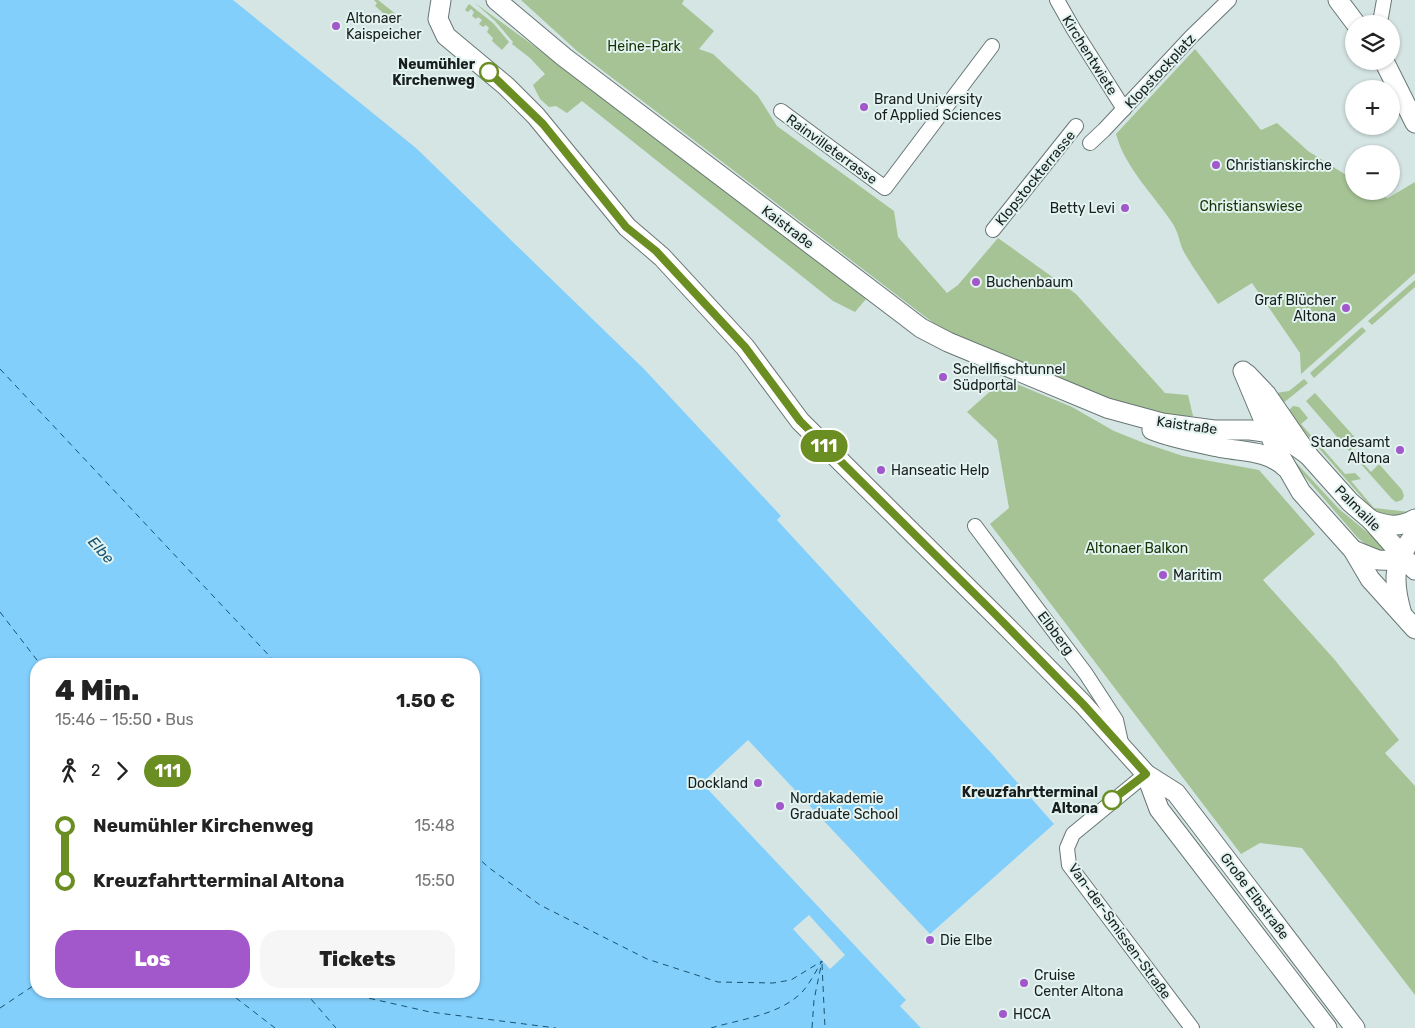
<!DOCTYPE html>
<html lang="de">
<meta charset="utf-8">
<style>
body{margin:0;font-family:Rubik,sans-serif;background:#f6f6f6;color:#222;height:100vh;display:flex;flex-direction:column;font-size:19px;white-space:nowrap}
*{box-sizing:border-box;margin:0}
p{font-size:16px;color:#767676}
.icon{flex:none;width:28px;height:28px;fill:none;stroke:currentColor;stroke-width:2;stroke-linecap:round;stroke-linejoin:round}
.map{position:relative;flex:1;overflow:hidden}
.side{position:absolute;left:30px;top:658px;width:450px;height:340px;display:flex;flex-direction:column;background:#fff;border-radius:20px;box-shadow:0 1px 4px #0004}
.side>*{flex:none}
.badge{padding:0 10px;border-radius:16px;font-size:18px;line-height:32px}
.fabs{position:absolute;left:1345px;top:15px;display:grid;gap:10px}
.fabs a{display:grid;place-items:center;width:55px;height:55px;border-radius:50%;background:#fff;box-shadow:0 1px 4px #0004;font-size:25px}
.map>.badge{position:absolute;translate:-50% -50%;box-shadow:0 0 0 2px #fff}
.legs{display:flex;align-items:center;gap:8px;height:55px;padding:0 25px;font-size:16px}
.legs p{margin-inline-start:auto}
.summary{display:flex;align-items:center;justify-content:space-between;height:85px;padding:0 25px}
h1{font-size:28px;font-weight:800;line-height:38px}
.primary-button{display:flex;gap:10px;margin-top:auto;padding:10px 25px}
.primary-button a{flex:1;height:58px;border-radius:20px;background:#a257ca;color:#fff;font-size:20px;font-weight:800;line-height:58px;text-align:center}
.primary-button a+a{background:#f6f6f6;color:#222}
ul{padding:0 25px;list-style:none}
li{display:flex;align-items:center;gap:18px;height:55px;font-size:19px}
li i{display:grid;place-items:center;width:8px;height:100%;margin:0 6px;background:currentColor}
li i::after{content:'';width:12px;height:12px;margin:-6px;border:4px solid;border-radius:50%;background:#fff}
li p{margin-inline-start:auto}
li:first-child i{background:linear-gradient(#0000 50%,currentColor 0)}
li:last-child i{background:linear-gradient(currentColor 50%,#0000 0)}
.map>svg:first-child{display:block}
</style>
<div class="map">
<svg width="1415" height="1028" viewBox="0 0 1415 1028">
<rect width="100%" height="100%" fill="#d5e5e3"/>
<g fill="#a6c395">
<polygon points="374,0 378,0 402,19 397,25 375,6 377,3"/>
<polygon points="521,0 684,0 682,4 714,31 699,49 713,54 758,96 777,126 894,211 898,237 947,293 958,285 998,238 1076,294 1165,393 1188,395 1193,416 1165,418 1115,401 940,328 577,51"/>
<polygon points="475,3 530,43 866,299 855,312 833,301 582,101 567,113 556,106 549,107 540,99 533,85 545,74 530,58 512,44 513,42 495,21"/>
<polygon points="469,4 493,23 509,42 502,50 492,41 493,38 487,32 489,28 486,25 483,27 479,24 482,20 478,17 476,19 472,16 474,12 471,9 468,12 465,10"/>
<path d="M1195 49 1261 130 1277 123 1308 151 1354 180V191H1369L1375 196 1388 198 1415 182V273L1301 374 1300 353 1252 283 1218 304C1207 287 1194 270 1184 252 1179 243 1180 236 1173 224 1154 195 1125 168 1116 134Z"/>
<polygon points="1415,280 1415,287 1372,325 1368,321"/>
<polygon points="1362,327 1366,331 1314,378 1310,373"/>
<polygon points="1002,378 1072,407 1114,431 1144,443 1183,456 1259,470 1315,534 1263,580 1334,659 1399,740 1385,753 1415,786 1415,995 1302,848 1260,843 1241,854 990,524 1009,508 997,440 967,412 995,387"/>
<polygon points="1304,379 1308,383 1282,404 1276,393 1289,391"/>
<polygon points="1315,393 1359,442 1351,450 1359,458 1357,460 1306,401"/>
<path d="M1293 406 1299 407 1308 418 1301 424 1345 474 1355 473 1361 479 1351 481 1374 508 1410 512C1397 518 1385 517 1372 509L1287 412Z"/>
<polygon points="1289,455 1339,509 1384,546 1387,553 1369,547 1358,538 1300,471"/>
<polygon points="1362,462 1371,472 1379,464 1402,490 1404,496 1402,500 1396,502 1392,499 1360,463"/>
</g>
<path fill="#83cffc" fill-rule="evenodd" d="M0 0H233L416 148 644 369 781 516 777 520 993 755 1054 824 930 934 748 740 702 783 906 1000 900 1006 921 1028H0ZM36 664H474V991H36Z"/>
<polygon fill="#d5e5e3" points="809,915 845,955 830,969 793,929"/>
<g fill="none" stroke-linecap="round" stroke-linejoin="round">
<g stroke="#185371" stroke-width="1" stroke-dasharray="6 5" stroke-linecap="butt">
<polyline points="0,369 277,664"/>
<polyline points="0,612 40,664"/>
<polyline points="474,854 488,867 540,905 647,959 718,982 773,983 791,980 822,961"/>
<polyline points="822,964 825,1028"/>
<polyline points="227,991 275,1028"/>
<polyline points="304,991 336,1028"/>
<polyline points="337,991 430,1012 556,1028"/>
<polyline points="0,1008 36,984"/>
<path d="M711 1028C741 1019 781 1015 803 991 810 983 816 971 822 961"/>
<polyline points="812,1028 814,1000 822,961"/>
</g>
<defs>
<g id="street">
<polyline points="1057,0 1074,30 1124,109"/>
<polyline points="1377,24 1381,17 1384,0"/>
<polyline points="781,111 885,188 992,46"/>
<polyline points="1090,143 1104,130 1191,37 1229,0"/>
<polyline points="993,230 1076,126"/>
<polyline points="975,526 1086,674 1116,720 1122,747"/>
<polyline points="1146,774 1073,834 1067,848 1069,865 1192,1028"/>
</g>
<g id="secondary">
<polyline points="441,0 438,19 446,36 506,86 536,116 627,227 662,257 745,347 800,421 1007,627 1083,704 1146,774 1176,793 1355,1028"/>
<polyline points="496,0 564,57 904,315 921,328 948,342 1107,408 1162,423 1214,430 1250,430 1272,433 1283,437 1308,455"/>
<polyline points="1338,0 1356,24"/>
<polyline points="1384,61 1415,123"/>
<polyline points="1243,371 1275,447 1301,492 1353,550 1370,579 1415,629"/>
<polyline points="1247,374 1266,394 1308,455 1350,502 1371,520 1415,570"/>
<path d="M1152 430C1175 439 1199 443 1223 448 1245 452 1268 451 1285 467"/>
<path d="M1371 520C1387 526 1400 528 1415 519"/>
<polyline points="1353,550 1378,560 1407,561"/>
<path d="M1402 614C1392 580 1393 562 1415 534"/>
<polyline points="1146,774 1159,809 1327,1028"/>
</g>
</defs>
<use href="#street" stroke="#687775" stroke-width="16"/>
<use href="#secondary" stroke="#687775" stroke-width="21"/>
<use href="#street" stroke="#fff" stroke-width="14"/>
<use href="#secondary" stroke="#fff" stroke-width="19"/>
</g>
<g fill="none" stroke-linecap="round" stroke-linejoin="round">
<defs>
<polyline id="line-1" points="489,72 543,124 626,227 656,251 745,347 800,421 994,613 1083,704 1146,774 1112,800"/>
</defs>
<use href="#line-1" stroke="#fff" stroke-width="11"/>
<use href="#line-1" stroke="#6b8e23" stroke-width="8"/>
</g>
<g fill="#a257ca" stroke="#e2f3f0" stroke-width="2">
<circle cx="336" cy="26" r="5"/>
<circle cx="864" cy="107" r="5"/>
<circle cx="1216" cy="165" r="5"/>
<circle cx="1125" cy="208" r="5"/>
<circle cx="976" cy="282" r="5"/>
<circle cx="1346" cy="308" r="5"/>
<circle cx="943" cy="377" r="5"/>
<circle cx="1400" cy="450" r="5"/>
<circle cx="881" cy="470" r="5"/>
<circle cx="1163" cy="575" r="5"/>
<circle cx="758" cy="783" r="5"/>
<circle cx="780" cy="806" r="5"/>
<circle cx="930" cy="940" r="5"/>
<circle cx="1024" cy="983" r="5"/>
<circle cx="1003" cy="1014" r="5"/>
</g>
<g fill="#fff" stroke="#6b8e23" stroke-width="2.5">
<circle cx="489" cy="72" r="9"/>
<circle cx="1112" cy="800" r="9"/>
</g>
<g text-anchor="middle" stroke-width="4" stroke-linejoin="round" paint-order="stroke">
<g font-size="14" fill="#181e1d" stroke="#e2f3f0" text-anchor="start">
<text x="346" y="23">Altonaer<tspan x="346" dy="16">Kaispeicher</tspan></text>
<text x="874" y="104">Brand University<tspan x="874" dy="16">of Applied Sciences</tspan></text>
<text x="1226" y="170">Christianskirche</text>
<text x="1115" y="213" text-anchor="end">Betty Levi</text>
<text x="986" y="287">Buchenbaum</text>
<text x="1336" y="305" text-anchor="end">Graf Blücher<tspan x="1336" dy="16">Altona</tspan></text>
<text x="953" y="374">Schellfischtunnel<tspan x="953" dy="16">Südportal</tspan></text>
<text x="1390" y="447" text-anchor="end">Standesamt<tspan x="1390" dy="16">Altona</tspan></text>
<text x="891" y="475">Hanseatic Help</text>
<text x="1173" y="580">Maritim</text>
<text x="748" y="788" text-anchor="end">Dockland</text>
<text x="790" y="803">Nordakademie<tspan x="790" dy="16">Graduate School</tspan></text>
<text x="940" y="945">Die Elbe</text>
<text x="1034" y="980">Cruise<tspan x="1034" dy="16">Center Altona</tspan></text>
<text x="1013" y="1019">HCCA</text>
</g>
<g font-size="14" fill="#1a3305" stroke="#e2f3f0">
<text x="644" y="51">Heine-Park</text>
<text x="1251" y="211">Christianswiese</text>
<text x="1137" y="553">Altonaer Balkon</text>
</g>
<g font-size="14" fill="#181e1d" stroke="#e2f3f0">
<text transform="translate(1090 55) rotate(58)" y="5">Kirchentwiete</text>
<text transform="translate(1160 71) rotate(-47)" y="5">Klopstockplatz</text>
<text transform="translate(832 149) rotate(36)" y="5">Rainvilleterrasse</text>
<text transform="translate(1035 178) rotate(-51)" y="5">Klopstockterrasse</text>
<text transform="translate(788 227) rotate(37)" y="5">Kaistraße</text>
<text transform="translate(1187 425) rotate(8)" y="5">Kaistraße</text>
<text transform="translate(1358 508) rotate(45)" y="5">Palmaille</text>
<text transform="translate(1056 633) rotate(53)" y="5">Elbberg</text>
<text transform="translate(1255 896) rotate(53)" y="5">Große Elbstraße</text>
<text transform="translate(1120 931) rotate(54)" y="5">Van-der-Smissen-Straße</text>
</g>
<g font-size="14" font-weight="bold" fill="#181e1d" stroke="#e2f3f0" text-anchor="end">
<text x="475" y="69">Neumühler<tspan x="475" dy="16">Kirchenweg</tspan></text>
<text x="1098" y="797">Kreuzfahrtterminal<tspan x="1098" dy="16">Altona</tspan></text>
</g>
<g font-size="15" font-style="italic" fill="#185371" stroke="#e2f3f0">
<text transform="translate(101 550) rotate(48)" y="5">Elbe</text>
</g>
</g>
</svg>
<div class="fabs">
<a><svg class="icon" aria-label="layers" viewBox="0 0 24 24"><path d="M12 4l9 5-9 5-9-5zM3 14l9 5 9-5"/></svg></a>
<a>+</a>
<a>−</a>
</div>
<b class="badge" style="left:824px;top:446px;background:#6b8e23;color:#fff">111</b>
<section class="side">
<div class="summary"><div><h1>4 Min.</h1><p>15:46 – 15:50 · Bus</p></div><b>1.50 €</b></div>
<div class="legs"><svg class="icon" aria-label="walk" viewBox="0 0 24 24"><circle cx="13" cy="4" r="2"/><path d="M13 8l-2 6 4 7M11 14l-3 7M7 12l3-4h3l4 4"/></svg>2<svg class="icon" aria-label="forward" viewBox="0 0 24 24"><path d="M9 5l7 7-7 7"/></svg><b class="badge" style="background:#6b8e23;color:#fff">111</b></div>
<ul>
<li><i style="color:#6b8e23"></i><b>Neumühler Kirchenweg</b><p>15:48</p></li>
<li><i style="color:#6b8e23"></i><b>Kreuzfahrtterminal Altona</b><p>15:50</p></li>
</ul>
<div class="primary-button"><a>Los</a><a>Tickets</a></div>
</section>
</div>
